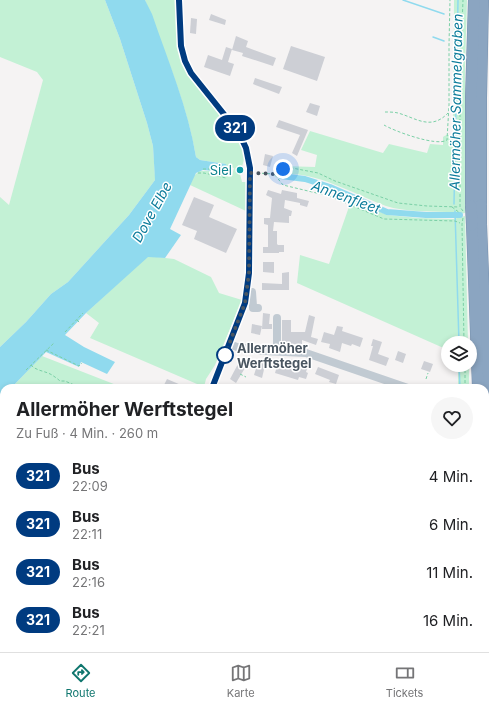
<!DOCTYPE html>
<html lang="de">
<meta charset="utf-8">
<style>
body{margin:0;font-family:Inter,sans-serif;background:#f6f6f6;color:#202124;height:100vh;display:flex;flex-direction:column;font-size:15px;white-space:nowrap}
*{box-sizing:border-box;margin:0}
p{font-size:13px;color:#757577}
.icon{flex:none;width:22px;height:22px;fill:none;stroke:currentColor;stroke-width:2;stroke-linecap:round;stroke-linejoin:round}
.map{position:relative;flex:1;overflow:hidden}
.drawer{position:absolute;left:0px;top:384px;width:489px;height:268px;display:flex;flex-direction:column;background:#fff;border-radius:12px 12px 0 0;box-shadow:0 2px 6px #0003}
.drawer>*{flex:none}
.badge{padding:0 8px;border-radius:13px;font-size:14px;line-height:26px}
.fabs{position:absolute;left:441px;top:336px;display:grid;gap:8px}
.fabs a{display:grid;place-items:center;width:36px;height:36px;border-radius:50%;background:#fff;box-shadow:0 2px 6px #0003;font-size:20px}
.you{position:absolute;width:20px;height:20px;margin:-10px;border:3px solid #fff;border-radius:50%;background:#1a73e8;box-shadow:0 0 0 6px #1a73e833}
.map>.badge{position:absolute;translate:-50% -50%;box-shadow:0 0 0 2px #fff}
.round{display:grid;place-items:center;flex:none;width:42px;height:42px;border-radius:21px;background:#f6f6f6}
.headline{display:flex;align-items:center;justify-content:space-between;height:68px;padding:0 16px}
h1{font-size:19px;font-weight:700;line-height:30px}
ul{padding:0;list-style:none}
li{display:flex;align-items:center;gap:12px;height:48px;padding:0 16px}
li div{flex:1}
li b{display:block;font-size:15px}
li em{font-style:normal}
li .badge{min-width:44px;font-weight:700;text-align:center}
.tab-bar{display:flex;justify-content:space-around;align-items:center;height:56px;border-top:1px solid #e0e0e0;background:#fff;font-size:11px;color:#757577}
.tab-bar a{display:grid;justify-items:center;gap:2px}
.tab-bar .selected{color:#0f766e}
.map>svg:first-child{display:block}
</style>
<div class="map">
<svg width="489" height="652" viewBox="0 0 489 652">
<rect width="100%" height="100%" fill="#f5f3f3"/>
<g fill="#c3f1d5">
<polygon points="0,0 105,0 120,39 147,123 153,146 155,177 155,180 129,215 68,282 51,294 26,322 0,347 0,197 9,205 43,80 37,72 0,57"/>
<path d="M145 0H176L188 74 239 141 245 155 242 167 238 168 237 173 240 174 242 182H246L247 185 246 211 190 185 194 176 199 171H223L228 177 232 175 234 168 226 166V164L200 160 196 157C187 103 164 52 145 0Z"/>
<path d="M454 0H467L465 66V213C459 214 453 212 447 212 427 211 405 212 386 206 357 196 314 170 284 175L283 170 281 167 283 166 315 167 317 155 301 150 310 131 383 153 389 144 427 153 430 144 443 145V137C447 134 449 135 453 136Z"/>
<polygon points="351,201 388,215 418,218 453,219 465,216 468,343 448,343 448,350 297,283 300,255 329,264"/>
<polygon points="148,256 174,259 211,277 219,293 242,300 215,365 206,379 204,387 90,338 99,323 86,313"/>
<path d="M42 356 124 388H53C42 385 32 384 21 385L18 388H11Z"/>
<rect x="458" y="365" width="11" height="23"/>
<polygon points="487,575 489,591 489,652 439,652 432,648 485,648 485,582"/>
</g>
<path fill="#90daee" d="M105 0H145L152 14C168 61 188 108 196 157L200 160 226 164 228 169 225 170V172L203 170 196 173 170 229 181 235 165 258 148 257 86 313 65 335 84 347 115 362 107 374 81 362 79 367 46 352 11 388H4V396L0 401V347L26 322 51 294 68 282 129 215 155 180 153 146 147 123 120 39Z"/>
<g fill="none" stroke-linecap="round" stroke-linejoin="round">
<g stroke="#90daee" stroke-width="1.5">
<polyline points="403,0 444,14"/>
<polyline points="433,37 444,41"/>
<polyline points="454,204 458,0"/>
<polyline points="455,211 459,343"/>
<polyline points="459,365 460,388"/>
<polyline points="96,648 108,652"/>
<polyline points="395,648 402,652"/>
</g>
<polyline stroke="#90daee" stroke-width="6" points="281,176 305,179 330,187 387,212 426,215 460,215"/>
</g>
<g fill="#cdcfd5">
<polygon points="211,14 226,20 225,25 209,20"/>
<polygon points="191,18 197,19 196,34 190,33"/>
<polygon points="236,36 248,41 246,47 276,58 273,66 242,56 243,53 232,50"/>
<polygon points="291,46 325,57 317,81 283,69"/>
<polygon points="226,47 232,49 228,62 234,64 230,76 204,67 208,55 222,60"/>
<polygon points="255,78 282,87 279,94 253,84"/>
<polygon points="310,103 320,106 317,116 306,112"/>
<polygon points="279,120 308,130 297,156 292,153 300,135 276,127"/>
<polygon points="265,154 273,156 270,167 263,165"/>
<polygon points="268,190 281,194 282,190 297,193 297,198 309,201 307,207 300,205 300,203 285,200 284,208 292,211 291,216 289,216 289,223 274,222 273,231 277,231 277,244 278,245 284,245 284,252 279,252 279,253 263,253 263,247 268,247 268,225 264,224 264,218 270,218 272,198 266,195"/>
<polygon points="194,197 214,205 209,217 237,229 226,253 194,239 197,231 182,225"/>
<polygon points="263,262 274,262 274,273 263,272"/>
<polygon points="289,272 289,290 262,290 262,283 282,284 282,273"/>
<polygon points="263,313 270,314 269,324 272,324 272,329 262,329"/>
<polygon points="309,315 315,317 311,337 318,339 316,345 302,340 302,344 282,345 282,320 291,320 291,332 305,332"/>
<polygon points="252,324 262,326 260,335 251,333"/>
<polygon points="337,326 343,327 342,331 363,338 360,347 352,344 351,346 342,343 340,352 329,348 330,344 321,342 324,332 334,335"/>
<polygon points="373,339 382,342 378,354 389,358 386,366 369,360 373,346 371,346"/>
<polygon points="398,351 406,354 403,363 395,360"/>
<polygon points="259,359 266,361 262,378 254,375"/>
<polygon points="290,359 308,366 306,372 308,373 306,379 299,377 298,380 275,373 277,366 280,367 282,362 288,364"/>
<polygon points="424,361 433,364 430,372 421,369"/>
<polygon points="238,364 245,368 236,383 230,379"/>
<polygon points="318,367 339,375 336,384 329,382 330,380 315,374"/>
<polygon points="167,379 188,388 172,388 164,385"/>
</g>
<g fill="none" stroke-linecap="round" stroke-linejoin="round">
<defs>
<g id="highway">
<polyline points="481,205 481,98 483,0"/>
<polyline points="471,206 471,98 474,0"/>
<polyline points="481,224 489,421"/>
<polyline points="472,225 478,388"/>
<polyline points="485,496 489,539"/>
<polyline points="485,569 489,550"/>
<polyline points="428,648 434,652"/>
</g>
</defs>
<use href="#highway" stroke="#7690ad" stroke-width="12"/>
<g stroke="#7ad0a6" stroke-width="1" stroke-dasharray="3 2" stroke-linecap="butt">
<path d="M385 112C389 112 394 112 398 113 416 118 431 131 448 113"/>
<path d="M384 125C394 131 437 147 447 140L449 105V45L450 0"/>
<polyline points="203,169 210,169"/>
<polyline points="198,173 204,173 226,178"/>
<polyline points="257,173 275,174 285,168 292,168 318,173 335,181 398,203 427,206 459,207"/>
<polyline points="275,175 283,185 329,196 384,219 455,221 460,223"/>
<polyline points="222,176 222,172"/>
<polyline points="452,207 460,213"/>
<polyline points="463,211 460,207 460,76 463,0"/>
<polyline points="463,218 462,224 464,343"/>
<polyline points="77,320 80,323"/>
<polyline points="65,332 83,313"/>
<polyline points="46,350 79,366 82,363"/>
<path d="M31 365C36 371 46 371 52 375 55 377 58 379 60 381H65L81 388"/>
<polyline points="465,365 465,388"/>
<polyline points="26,370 54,343"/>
<polyline points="240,374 246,377"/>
<polyline points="426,379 428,373"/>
<polyline points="404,648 410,652"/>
</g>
<g stroke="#c1cad2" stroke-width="8">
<polyline points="179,0 181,46 185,61 191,73 239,133 246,148 250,168 249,273 245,303 212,388"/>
<polyline points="252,292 253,306 253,308 258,308"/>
<polyline points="277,318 277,351"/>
<polyline points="229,344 237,347 264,351 306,353 408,388"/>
<polyline points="0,627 4,624"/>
<polyline points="146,648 146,652"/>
<polyline points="155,648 165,652"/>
</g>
<use href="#highway" stroke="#8ba5c1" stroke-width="11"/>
<defs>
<g id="highway-bridge">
<polyline points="481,205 481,224"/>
<polyline points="471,206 472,225"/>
</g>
</defs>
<use href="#highway-bridge" stroke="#7690ad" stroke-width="12" stroke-linecap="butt"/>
<g stroke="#b3c2d1" stroke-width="10">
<polyline points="485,511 489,511"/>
<polyline points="485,521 489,521"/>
</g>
<use href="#highway-bridge" stroke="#8ba5c1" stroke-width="11"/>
</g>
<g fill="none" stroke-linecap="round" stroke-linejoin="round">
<defs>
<polyline id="line" points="179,0 181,46 185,61 191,73 239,133 246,148 250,168 249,273 245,303 212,388"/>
</defs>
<use href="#line" stroke="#fff" stroke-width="9"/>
<use href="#line" stroke="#003b80" stroke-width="6"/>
<polyline stroke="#4a5661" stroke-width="4" stroke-dasharray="0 7.2" points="225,355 245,303 249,273 250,173 275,174 283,169"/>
</g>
<circle fill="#0f9aa8" stroke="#fff" stroke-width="1.5" cx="240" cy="170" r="4"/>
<circle fill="#fff" stroke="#003b80" stroke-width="2" cx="225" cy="355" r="8"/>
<g text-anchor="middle" stroke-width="3" stroke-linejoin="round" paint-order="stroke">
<g font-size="13" fill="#0d838f" stroke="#fff" text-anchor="end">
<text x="232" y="175">Siel</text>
</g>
<g font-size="13" font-weight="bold" fill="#4a5661" stroke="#fff" text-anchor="start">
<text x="237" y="353">Allermöher<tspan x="237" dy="15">Werftstegel</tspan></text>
</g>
<g font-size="14" font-style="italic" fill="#0c7c9b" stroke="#fff">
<text transform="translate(456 102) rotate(-89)" y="5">Allermöher Sammelgraben</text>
<text transform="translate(346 197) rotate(20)" y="5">Annenfleet</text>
<text transform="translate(152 212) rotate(-61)" y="5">Dove Elbe</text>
</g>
</g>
</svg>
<div class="fabs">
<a><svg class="icon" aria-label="layers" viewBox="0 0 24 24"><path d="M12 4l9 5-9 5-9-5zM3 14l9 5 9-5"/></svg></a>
</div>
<div class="you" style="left:283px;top:169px"></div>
<b class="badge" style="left:235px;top:128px;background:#003b80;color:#fff">321</b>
<section class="drawer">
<div class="headline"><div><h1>Allermöher Werftstegel</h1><p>Zu Fuß · 4 Min. · 260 m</p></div><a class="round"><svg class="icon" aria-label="heart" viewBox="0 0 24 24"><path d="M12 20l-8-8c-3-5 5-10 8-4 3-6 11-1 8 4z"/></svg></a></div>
<ul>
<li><span class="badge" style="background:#003b80;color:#fff">321</span><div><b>Bus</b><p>22:09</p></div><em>4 Min.</em></li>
<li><span class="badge" style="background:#003b80;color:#fff">321</span><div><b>Bus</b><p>22:11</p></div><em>6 Min.</em></li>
<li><span class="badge" style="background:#003b80;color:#fff">321</span><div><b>Bus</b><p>22:16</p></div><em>11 Min.</em></li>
<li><span class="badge" style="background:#003b80;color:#fff">321</span><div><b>Bus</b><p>22:21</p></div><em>16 Min.</em></li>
</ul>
</section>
</div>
<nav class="tab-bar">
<a class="selected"><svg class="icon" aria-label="directions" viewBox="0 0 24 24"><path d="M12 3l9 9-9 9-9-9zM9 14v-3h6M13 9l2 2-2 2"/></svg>Route</a>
<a><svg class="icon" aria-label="map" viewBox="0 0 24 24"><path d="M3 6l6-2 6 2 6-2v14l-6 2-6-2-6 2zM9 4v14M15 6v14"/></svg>Karte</a>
<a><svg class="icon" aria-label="tickets" viewBox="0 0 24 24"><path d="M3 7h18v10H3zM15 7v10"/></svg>Tickets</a>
</nav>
